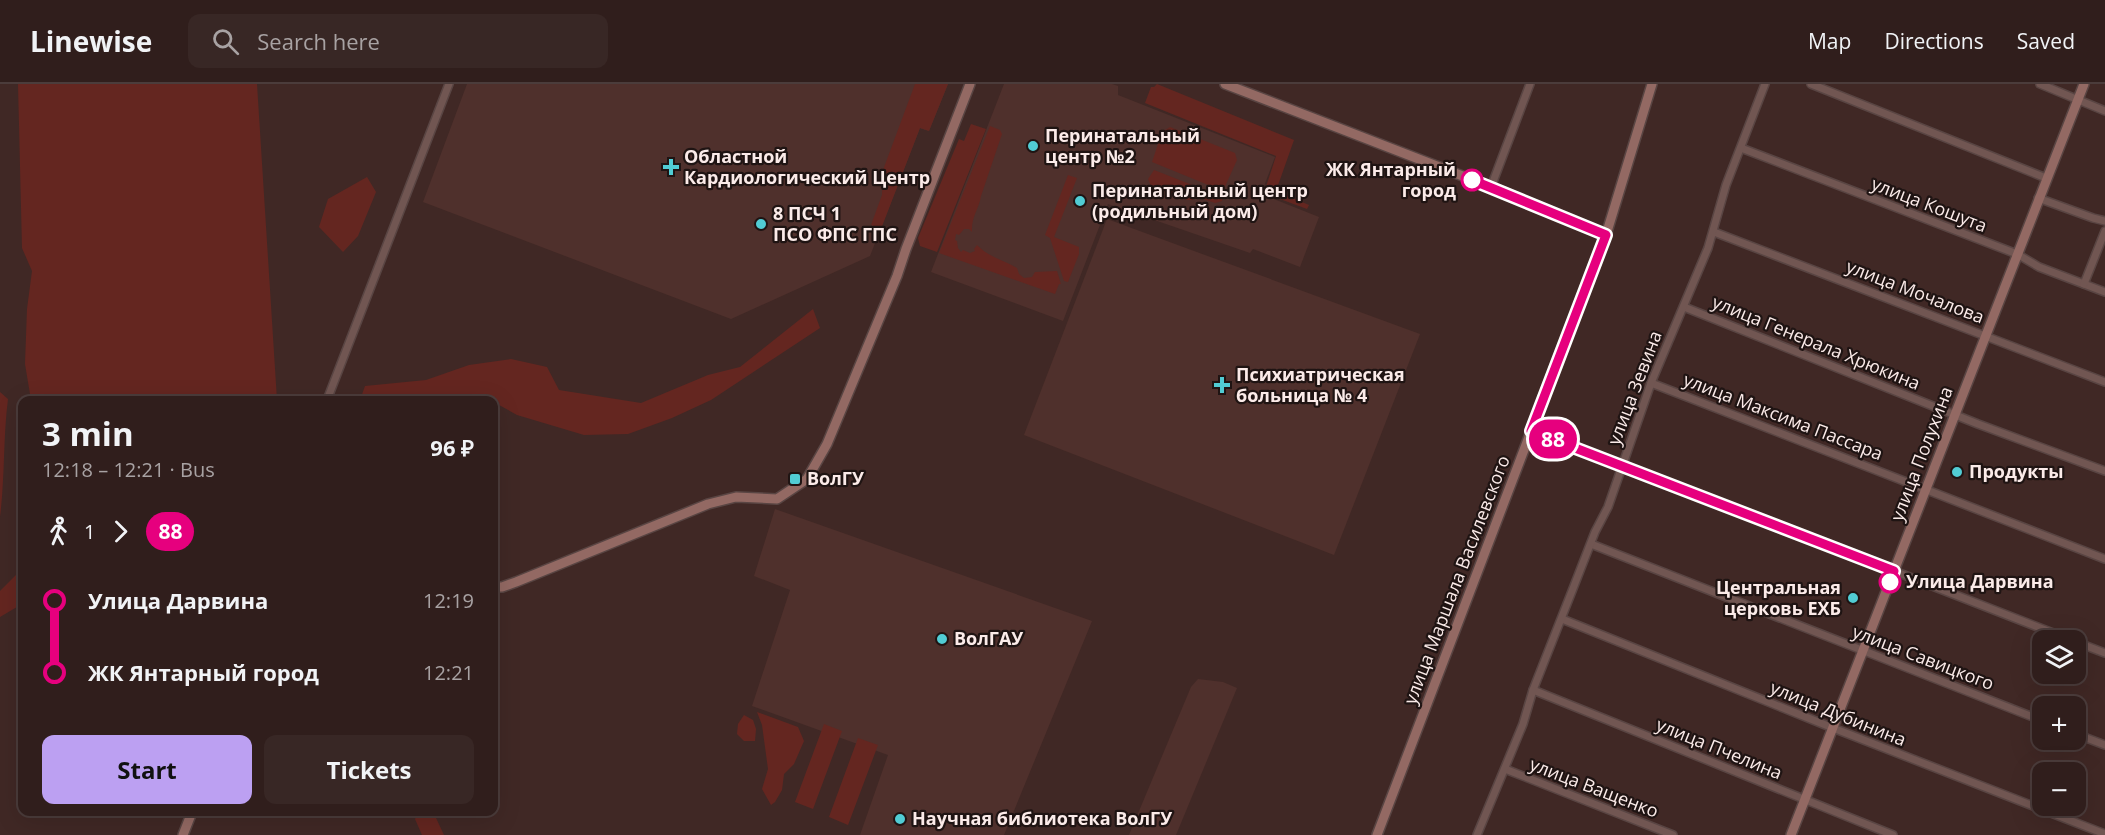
<!DOCTYPE html>
<meta charset="utf-8">
<style>
body{margin:0;font-family:"Open Sans",sans-serif;background:#382725;color:#f1f3f6;height:100vh;display:flex;flex-direction:column;font-size:22px;white-space:nowrap}
*{box-sizing:border-box;margin:0}
p{font-size:20px;color:#a8a2a3}
.icon{flex:none;width:33px;height:33px;fill:none;stroke:currentColor;stroke-width:2;stroke-linecap:round;stroke-linejoin:round}
.map{position:relative;flex:1;overflow:hidden}
.details{position:absolute;left:18px;top:312px;width:480px;height:420px;display:flex;flex-direction:column;background:#301e1c;border-radius:12px;box-shadow:0 6px 24px #0002,0 0 0 2px #4b3c3b}
.details>*{flex:none}
.badge{padding:0 12px;border-radius:20px;font-size:21px;line-height:39px}
.controls{position:absolute;left:2032px;top:546px;display:grid;gap:12px}
.controls a{display:grid;place-items:center;width:54px;height:54px;border-radius:12px;background:#301e1c;box-shadow:0 6px 24px #0002,0 0 0 2px #4b3c3b;font-size:30px}
.map>.badge{position:absolute;translate:-50% -50%;box-shadow:0 0 0 3px #fff}
.legs{display:flex;align-items:center;gap:9px;height:66px;padding:0 24px;font-size:20px}
.legs p{margin-inline-start:auto}
.head{display:flex;align-items:center;justify-content:space-between;height:102px;padding:0 24px}
h1{font-size:33px;font-weight:700;line-height:45px}
.primary-button{display:flex;gap:12px;margin-top:auto;padding:12px 24px}
.primary-button a{flex:1;height:69px;border-radius:12px;background:#bca0f2;color:#111;font-size:24px;font-weight:700;line-height:69px;text-align:center}
.primary-button a+a{background:#382725;color:#f1f3f6}
ul{padding:0 24px;list-style:none}
li{display:flex;align-items:center;gap:21px;height:72px;font-size:22px}
li i{display:grid;place-items:center;width:9px;height:100%;margin:0 8px;background:currentColor}
li i::after{content:'';width:15px;height:15px;margin:-8px;border:4px solid;border-radius:50%;background:#301e1c}
li p{margin-inline-start:auto}
li:first-child i{background:linear-gradient(#0000 50%,currentColor 0)}
li:last-child i{background:linear-gradient(currentColor 50%,#0000 0)}
header{display:flex;align-items:center;gap:36px;box-sizing:border-box;height:84px;padding:0 30px;background:#301e1c;border-bottom:2px solid #4b3c3b}
header strong{font-size:28px}
nav{display:flex;gap:33px;margin-inline-start:auto;font-size:21px}
.search{width:420px;height:54px;background:#382725;display:flex;align-items:center;gap:15px;box-sizing:border-box;padding:0 21px;border-radius:12px;color:#a8a2a3;font-size:22px}
.map>svg:first-child{display:block}
</style>
<header>
<strong>Linewise</strong>
<div class="search"><svg class="icon" aria-label="search" viewBox="0 0 24 24"><circle cx="10" cy="10" r="6"/><path d="M15 15l6 6"/></svg>Search here</div>
<nav><a>Map</a><a>Directions</a><a>Saved</a></nav>
</header>
<div class="map">
<svg width="2105" height="751" viewBox="0 0 2105 751">
<rect width="100%" height="100%" fill="#402825"/>
<g fill="#4f302c">
<polygon points="467,0 948,0 929,47 920,44 870,172 731,235 423,118"/>
<polygon points="1004,0 1112,0 1118,2 1118,11 1275,73 1261,110 1319,133 1300,183 1253,165 1250,169 1108,120 1063,237 931,188"/>
<polygon points="1107,135 1420,250 1334,471 1024,351"/>
<polygon points="775,425 1092,537 1004,751 860,751 888,671 752,622 790,506 754,492"/>
<polygon points="1198,595 1223,598 1237,604 1176,751 1129,751 1191,603"/>
</g>
<g fill="#642620">
<polygon points="18,0 257,0 277,316 31,316 25,280 27,225 32,187 22,164"/>
<polygon points="915,0 948,0 929,47 920,44 881,145 871,141 882,111 883,86"/>
<polygon points="1157,0 1294,56 1276,107 1309,121 1307,125 1264,109 1276,72 1145,19 1151,3 1154,3"/>
<polygon points="971,40 986,45 937,168 920,162 918,154 959,55 964,57"/>
<path d="M990 42 1000 46 1002 50 981 112C979 125 971 133 972 148L969 145H964L959 151 956 150 955 156 957 157 958 164 961 168 963 166 970 169 975 167 974 165 977 161C988 173 1004 176 1017 184L1019 190 1024 194 1032 193 1035 188 1057 187 1061 200H1059L1055 210 939 169Z"/>
<polygon points="1170,43 1235,69 1237,76 1223,107 1152,78 1162,48"/>
<polygon points="1154,86 1223,113 1222,117 1215,119 1195,112 1192,116 1187,116 1151,102 1148,95"/>
<polygon points="1068,91 1077,94 1054,153 1079,163 1079,170 1068,198 1064,197 1050,154 1045,151"/>
<polygon points="367,93 376,108 358,152 343,168 319,143 328,115"/>
<polygon points="813,225 820,244 711,316 672,334 628,350 584,351 517,331 490,316 360,316 365,302 426,296 469,281 511,275 547,283 559,306 641,319 708,291 740,283"/>
<path d="M0 308 8 315C3 354 5 394 0 433Z"/>
<polygon points="22,482 22,520 0,533 0,507 20,487"/>
<polygon points="757,628 798,643 804,657 794,680 784,690 782,706 775,718 771,721 762,705 768,685 762,641"/>
<polygon points="744,631 753,636 756,645 755,657 744,657 737,650 738,640"/>
<polygon points="824,640 842,647 813,725 795,718"/>
<polygon points="858,654 878,661 848,741 829,733"/>
<polygon points="419,729 436,734 444,751 422,751 415,735"/>
</g>
<g fill="none" stroke-linecap="round" stroke-linejoin="round">
<defs>
<g id="street">
<polyline points="1811,0 2046,94"/>
<polyline points="2040,0 2105,27"/>
<polyline points="1741,64 2017,170 2039,183 2105,208"/>
<polyline points="1491,103 1530,0"/>
<polyline points="2038,114 2093,134 2105,137"/>
<polyline points="1714,148 2105,298"/>
<polyline points="2084,200 2105,147"/>
<polyline points="1684,223 1978,340 2105,387"/>
<polyline points="1651,299 2105,475"/>
<polyline points="327,316 449,0"/>
<polyline points="1591,460 2043,637"/>
<polyline points="1894,487 2071,556"/>
<polyline points="1562,535 1833,644 2105,750"/>
<polyline points="2076,558 2105,569"/>
<polyline points="1533,606 1893,751"/>
<polyline points="2076,650 2105,661"/>
<polyline points="1505,685 1673,751"/>
<polyline points="1477,751 1523,640 1533,606 1574,502 1595,448 1608,423 1651,299 1708,164 1726,101 1765,0"/>
</g>
<g id="secondary">
<polyline points="1225,0 1491,103 1606,151"/>
<polyline points="1531,347 1894,487"/>
<polyline points="494,503 502,503 516,498 708,420 736,413 777,415 807,395 827,360 897,192 906,165 970,0"/>
<polyline points="183,751 192,728"/>
<polyline points="1377,751 1606,151 1652,0"/>
<polyline points="1791,751 2084,0"/>
</g>
</defs>
<use href="#street" stroke="#594543" stroke-width="10"/>
<use href="#secondary" stroke="#594543" stroke-width="12"/>
<use href="#street" stroke="#715652" stroke-width="7"/>
<use href="#secondary" stroke="#936963" stroke-width="9"/>
</g>
<g fill="none" stroke-linecap="round" stroke-linejoin="round">
<defs>
<polyline id="line-1" points="1472,96 1606,151 1531,347 1894,487 1890,498"/>
</defs>
<use href="#line-1" stroke="#fff" stroke-width="14"/>
<use href="#line-1" stroke="#e6007e" stroke-width="9"/>
</g>
<g fill="#51ccd4" stroke="#1f1413" stroke-width="2">
<circle cx="1033" cy="62" r="6"/>
<path d="M668 74h6v6h6v6h-6v6h-6v-6h-6v-6h6z"/>
<circle cx="1080" cy="117" r="6"/>
<circle cx="761" cy="140" r="6"/>
<path d="M1219 292h6v6h6v6h-6v6h-6v-6h-6v-6h6z"/>
<circle cx="1957" cy="388" r="6"/>
<rect x="789" y="389" width="12" height="12" rx="3"/>
<circle cx="1853" cy="514" r="6"/>
<circle cx="942" cy="555" r="6"/>
<circle cx="900" cy="735" r="6"/>
</g>
<g fill="#fff" stroke="#e6007e" stroke-width="3">
<circle cx="1472" cy="96" r="10"/>
<circle cx="1890" cy="498" r="10"/>
</g>
<g text-anchor="middle" stroke-width="4.5" stroke-linejoin="round" paint-order="stroke">
<g font-size="18" font-weight="bold" fill="#fbebe9" stroke="#1f1413" text-anchor="start">
<text x="1045" y="58">Перинатальный<tspan x="1045" dy="21">центр №2</tspan></text>
<text x="684" y="79">Областной<tspan x="684" dy="21">Кардиологический Центр</tspan></text>
<text x="1092" y="113">Перинатальный центр<tspan x="1092" dy="21">(родильный дом)</tspan></text>
<text x="773" y="136">8 ПСЧ 1<tspan x="773" dy="21">ПСО ФПС ГПС</tspan></text>
<text x="1236" y="297">Психиатрическая<tspan x="1236" dy="21">больница № 4</tspan></text>
<text x="1969" y="394">Продукты</text>
<text x="807" y="401">ВолГУ</text>
<text x="1841" y="510" text-anchor="end">Центральная<tspan x="1841" dy="21">церковь ЕХБ</tspan></text>
<text x="954" y="561">ВолГАУ</text>
<text x="912" y="741">Научная библиотека ВолГУ</text>
</g>
<g font-size="18" font-weight="bold" fill="#fbebe9" stroke="#1f1413" text-anchor="end">
<text x="1456" y="92">ЖК Янтарный<tspan x="1456" dy="21">город</tspan></text>
<text x="1906" y="504" text-anchor="start">Улица Дарвина</text>
</g>
<g font-size="18" fill="#fbebe9" stroke="#1f1413">
<text transform="translate(1929 121) rotate(21)" y="6">улица Кошута</text>
<text transform="translate(1915 208) rotate(21)" y="6">улица Мочалова</text>
<text transform="translate(1816 259) rotate(22)" y="6">улица Генерала Хрюкина</text>
<text transform="translate(1635 304) rotate(-69)" y="6">улица Зевина</text>
<text transform="translate(1783 333) rotate(21)" y="6">улица Максима Пассара</text>
<text transform="translate(1922 370) rotate(-69)" y="6">улица Полухина</text>
<text transform="translate(1457 496) rotate(-69)" y="6">улица Маршала Василевского</text>
<text transform="translate(1923 574) rotate(21)" y="6">улица Савицкого</text>
<text transform="translate(1838 630) rotate(22)" y="6">улица Дубинина</text>
<text transform="translate(1719 665) rotate(22)" y="6">улица Пчелина</text>
<text transform="translate(1594 704) rotate(21)" y="6">улица Ващенко</text>
</g>
</g>
</svg>
<div class="controls">
<a><svg class="icon" aria-label="layers" viewBox="0 0 24 24"><path d="M12 4l9 5-9 5-9-5zM3 14l9 5 9-5"/></svg></a>
<a>+</a>
<a>−</a>
</div>
<b class="badge" style="left:1553px;top:355px;background:#e6007e;color:#fff">88</b>
<section class="details">
<div class="head"><div><h1>3 min</h1><p>12:18 – 12:21 · Bus</p></div><b>96 ₽</b></div>
<div class="legs"><svg class="icon" aria-label="walk" viewBox="0 0 24 24"><circle cx="13" cy="4" r="2"/><path d="M13 8l-2 6 4 7M11 14l-3 7M7 12l3-4h3l4 4"/></svg>1<svg class="icon" aria-label="forward" viewBox="0 0 24 24"><path d="M9 5l7 7-7 7"/></svg><b class="badge" style="background:#e6007e;color:#fff">88</b></div>
<ul>
<li><i style="color:#e6007e"></i><b>Улица Дарвина</b><p>12:19</p></li>
<li><i style="color:#e6007e"></i><b>ЖК Янтарный город</b><p>12:21</p></li>
</ul>
<div class="primary-button"><a>Start</a><a>Tickets</a></div>
</section>
</div>
